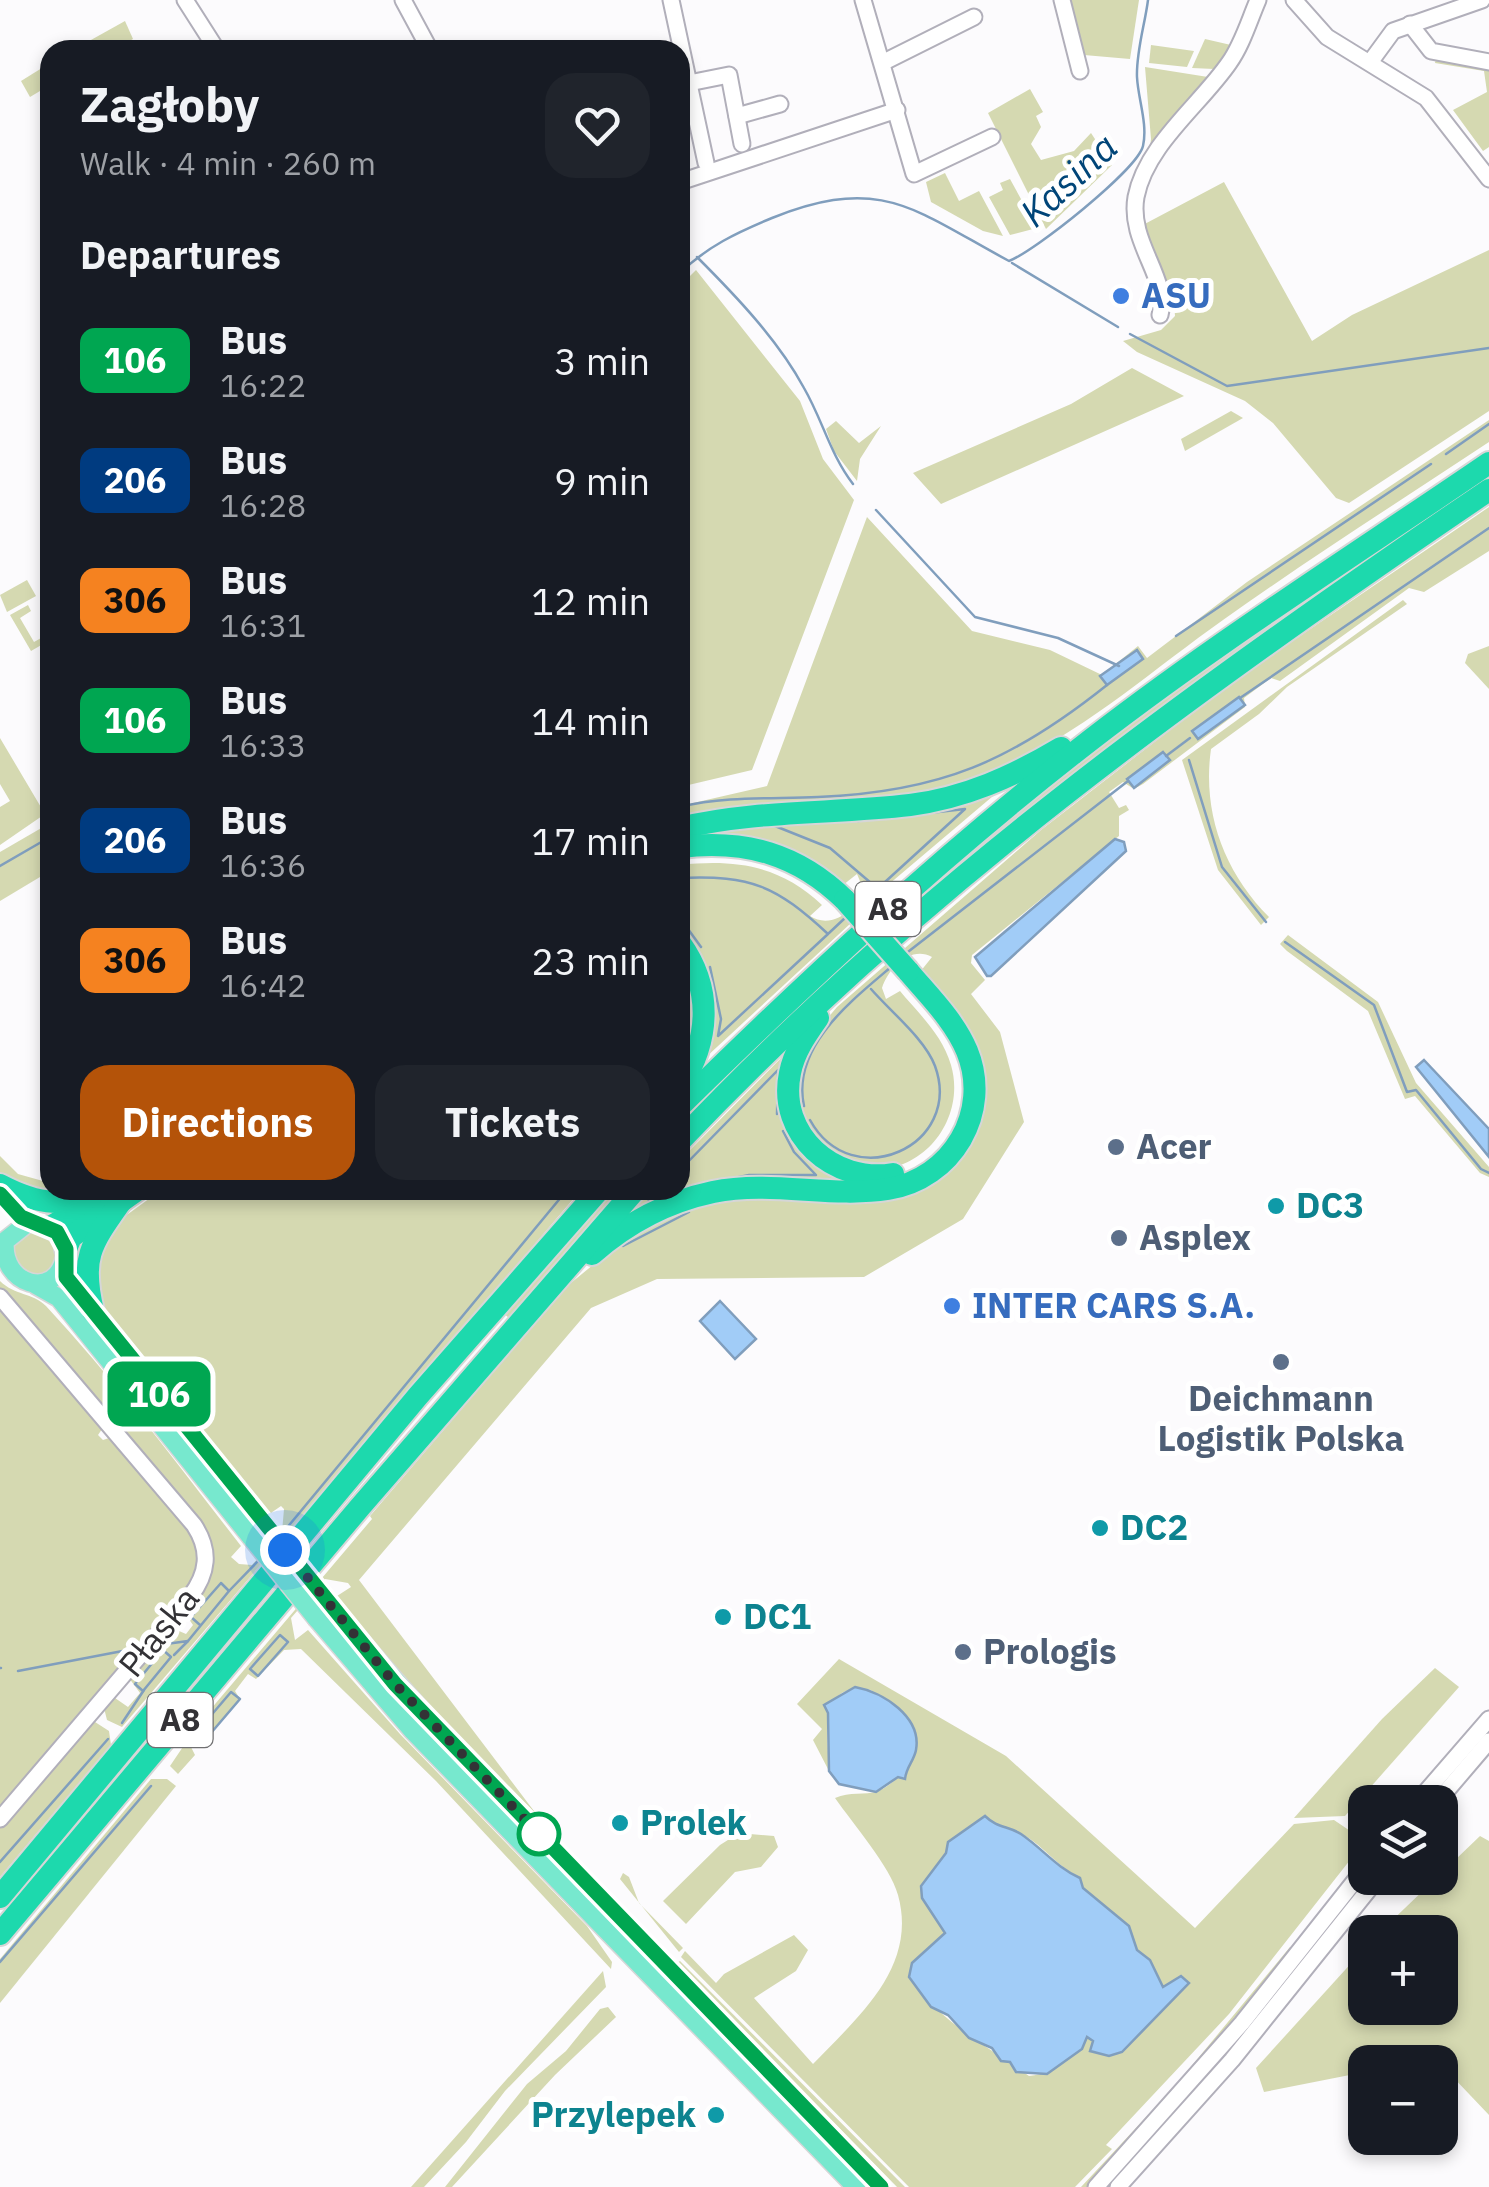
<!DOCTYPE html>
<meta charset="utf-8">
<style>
body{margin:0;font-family:"IBM Plex Sans",sans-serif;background:#20242c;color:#f1f3f6;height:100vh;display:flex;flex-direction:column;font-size:38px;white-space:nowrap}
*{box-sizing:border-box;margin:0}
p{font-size:32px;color:#9ea1a6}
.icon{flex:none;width:55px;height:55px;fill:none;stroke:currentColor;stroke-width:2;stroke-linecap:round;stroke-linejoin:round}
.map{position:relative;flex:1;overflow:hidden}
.panel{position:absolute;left:40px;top:40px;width:650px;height:1160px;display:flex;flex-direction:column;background:#171b24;border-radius:30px;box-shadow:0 5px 15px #0003}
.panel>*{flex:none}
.badge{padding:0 20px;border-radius:15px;font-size:35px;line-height:65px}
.fabs{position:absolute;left:1348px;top:1785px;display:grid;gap:20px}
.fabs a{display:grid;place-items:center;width:110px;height:110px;border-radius:20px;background:#171b24;box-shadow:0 5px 15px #0003;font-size:50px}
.you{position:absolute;width:50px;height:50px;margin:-25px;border:8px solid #fff;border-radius:50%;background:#1a73e8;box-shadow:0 0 0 15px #1a73e833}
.map>.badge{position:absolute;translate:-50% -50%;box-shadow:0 0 0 5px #fff}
h2{padding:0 40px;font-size:38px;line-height:90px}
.round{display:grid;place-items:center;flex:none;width:105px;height:105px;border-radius:30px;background:#20242c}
.head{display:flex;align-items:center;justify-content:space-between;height:170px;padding:0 40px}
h1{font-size:48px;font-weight:700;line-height:75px}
.button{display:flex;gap:20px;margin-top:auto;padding:20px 40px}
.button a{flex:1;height:115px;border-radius:30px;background:#b45309;color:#fff;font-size:40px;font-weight:700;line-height:115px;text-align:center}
.button a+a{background:#20242c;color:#f1f3f6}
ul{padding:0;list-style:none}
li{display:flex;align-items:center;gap:30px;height:120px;padding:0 40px}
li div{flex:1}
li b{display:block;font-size:38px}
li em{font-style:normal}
li .badge{min-width:110px;font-weight:700;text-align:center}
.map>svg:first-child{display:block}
</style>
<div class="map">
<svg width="1489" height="2187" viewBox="0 0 1489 2187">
<rect width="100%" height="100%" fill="#fcfbfd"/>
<g fill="#d5d9b1" fill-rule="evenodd">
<polygon points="1070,0 1139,0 1130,59 1084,55"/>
<polygon points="125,21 133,39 113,50 73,50"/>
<polygon points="1205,39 1231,45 1214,69 1192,68"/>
<polygon points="1151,45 1194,51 1187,67 1149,63"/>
<polygon points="1436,58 1489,66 1489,147 1483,151 1453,110 1487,92 1484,71 1435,63"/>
<polygon points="50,63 50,85 30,97 21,81"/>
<polygon points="1145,67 1208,77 1150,148 1151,139"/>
<polygon points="1030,89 1043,112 1036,116 1041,127 1031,144 1041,160 1074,151 1091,133 1112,165 1046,229 988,113"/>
<polygon points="945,173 959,201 979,191 1003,236 983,231 931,202 926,182"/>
<polygon points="1010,179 1037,228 1010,235 989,197 1003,190 1000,183"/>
<path d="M1224 182 1312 341 1352 315 1489 250V411L1349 503 1336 498 1273 423 1245 401 1137 352 1123 341 1161 330 1175 316C1175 285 1150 257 1139 227Z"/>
<polygon points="696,270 800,401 823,459 854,500 752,770 680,787 680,286"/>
<polygon points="1132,368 1184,396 941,504 913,473 1071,404"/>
<polygon points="1231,411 1243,418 1185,451 1181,439"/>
<path d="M1489 420V442C1400 501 1310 558 1223 620 1142 677 1062 752 966 781 874 809 774 796 680 817V806L767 786 867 517 972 631 1050 650 1102 675 1138 646 1147 658 1247 582Z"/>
<polygon points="836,421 859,443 881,426 860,459 857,481 834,451 826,429"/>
<path d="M1489 473V481L1200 680 680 1129V1117C824 972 978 838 1140 713 1252 628 1373 552 1489 473Z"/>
<path d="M1489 507V551L1424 592 1409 588 1280 681 1271 678 1244 698 1245 707 1143 784 1134 789 1123 782 1109 792 1119 808 1126 805 1129 810 1119 816V836L972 955 971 963 985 980 971 994 1000 1032 1024 1122 963 1219 864 1277 657 1279 591 1308 359 1580 537 1815 408 1685 337 1601V1596L351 1587 348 1583 325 1579 291 1618 295 1640 308 1630 400 1734 587 1926 612 1962 611 1969 436 1781 301 1649 284 1650 256 1679 248 1674 235 1691 240 1699 211 1733 202 1727 189 1743 195 1755 178 1774 170 1766 199 1723 372 1519 370 1516 566 1287 643 1224 725 1197 898 1195 981 1106 920 972 932 957C911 945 888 968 882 988L886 999 900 991C918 1013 942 1034 951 1065 967 1120 921 1178 863 1168 846 1165 825 1146 810 1137L794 1085 821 1026 837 1007 1041 830 1224 688ZM1163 752 1169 761 1134 788 1128 779Z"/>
<polygon points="27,580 36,596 7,612 0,595"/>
<path d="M1403 600 1407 604 1287 687 1259 714 1211 749C1202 812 1224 872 1269 917L1261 925 1218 870 1182 760Z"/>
<polygon points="28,605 31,611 20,618 34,642 50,633 50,640 31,651 10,615"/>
<polygon points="1489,646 1489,689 1465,663 1468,654"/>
<polygon points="0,738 45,814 0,845 0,807 10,801 0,784"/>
<path d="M1006 785 862 907 864 911 704 1059 680 932V865C737 859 781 866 822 905L810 916C831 930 860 910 862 886L857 874 843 885 784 847 680 833Z"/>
<polygon points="50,823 50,871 0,901 0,852"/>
<polygon points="1288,935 1378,1002 1416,1083 1489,1167 1489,1177 1480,1173 1415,1096 1405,1099 1368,1011 1287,951 1280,944"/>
<polygon points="680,955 698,1018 680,1078"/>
<path d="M913 983C933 1006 955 1029 964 1058 984 1121 941 1176 879 1185 829 1192 773 1178 720 1185 686 1189 657 1204 626 1218L651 1190H680V1160L788 1051C726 1252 1100 1201 910 985Z"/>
<path d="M0 1156 18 1174 50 1183V1190H77C47 1193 25 1191 0 1172Z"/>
<path d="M161 1190H581L122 1727 107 1720 104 1708 115 1698 128 1707 140 1693 129 1678 172 1628 186 1634 193 1625 184 1612 212 1563 121 1428 131 1411 124 1403 106 1411 0 1290V1281C14 1295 33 1293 46 1306 116 1381 178 1465 241 1546L231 1557 239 1564 252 1565 282 1532 284 1509 281 1506 268 1515 111 1319 99 1301 94 1256 124 1217Z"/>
<polygon points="612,1190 623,1190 509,1318 503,1313"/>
<circle cx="35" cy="1253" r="22"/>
<path d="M0 1306 102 1429 98 1435 103 1440 109 1438C132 1462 202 1527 200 1560 199 1567 195 1576 193 1583L0 1813Z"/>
<polygon points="328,1614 658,1965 654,1969 416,1724 324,1618"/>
<path d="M839 1659 1006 1756 1195 1928 1294 1824 1334 1820 1365 1841 1229 2014 1106 2145 1112 2149 1075 2187H909L681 1957 685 1951 716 1983 724 1974 794 1935 808 1950 796 1971 754 1998 813 2064C858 2017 918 1967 898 1895 890 1866 853 1824 835 1798 850 1791 864 1796 878 1791 894 1785 906 1768 915 1755L871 1690C817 1680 828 1735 829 1771L813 1740 822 1729 797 1704ZM994 1825C1002 1829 1011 1829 1018 1832 1043 1844 1055 1865 1080 1878L1083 1888 1129 1926 1137 1950 1150 1960 1163 1987 1172 1985 1090 2051 1093 2041 1087 2037C1068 2057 1060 2073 1029 2076 986 2045 938 2021 909 1976L912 1963 945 1933 922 1898 921 1886 946 1853Z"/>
<polygon points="1435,1668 1459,1687 1345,1816 1294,1818 1382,1719"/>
<polygon points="95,1722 109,1731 111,1745 0,1877 0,1827"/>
<polygon points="151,1779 167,1779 176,1786 0,2003 0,1959"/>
<polygon points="739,1833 774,1836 778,1847 761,1867 735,1872 686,1924 663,1901 720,1845"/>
<polygon points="1480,1836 1489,1841 1489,2115 1431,2054 1399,2062 1365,2062 1365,2072 1264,2092 1256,2068 1365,1948 1365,2008 1440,2008 1440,1932 1380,1932"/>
<polygon points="623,1873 629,1877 639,1903 683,1948 679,1952 620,1879"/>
<polygon points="1366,1878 1370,1878 1220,2064 1117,2180 1104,2187 1217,2063"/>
<path d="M1290 1947 1291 1952C1226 2033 1158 2111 1087 2187H1081L1175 2086Z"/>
<path d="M680 1961 905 2187H897C824 2111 748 2040 675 1964Z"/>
<polygon points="603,1971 606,1987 505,2091 466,2142 424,2187 411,2187"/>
<polygon points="608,2007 616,2017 555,2075 452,2187 445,2187 527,2084 566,2051 600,2009"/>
</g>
<g fill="#a1ccf7" stroke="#809ebd" stroke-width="2.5">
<polygon points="1137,650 1143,659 1107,685 1100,676"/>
<polygon points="1239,697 1245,705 1198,739 1192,731"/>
<polygon points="1163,752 1170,760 1134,788 1127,779"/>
<polygon points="1115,839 1124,842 1126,851 991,976 987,976 975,957"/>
<polygon points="1424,1060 1489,1129 1489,1157 1416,1067"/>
<polygon points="720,1301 756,1339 735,1359 700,1321"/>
<path d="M855 1687C883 1692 922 1717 916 1750 914 1761 906 1767 905 1779L898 1777 876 1792 839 1784 829 1771 828 1713 824 1705Z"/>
<path d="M985 1816C997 1828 1009 1826 1021 1834 1043 1849 1056 1867 1080 1878L1083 1888 1129 1926 1137 1950 1150 1960 1163 1987 1181 1976 1189 1983 1122 2052 1109 2056 1090 2051 1093 2041 1087 2037 1082 2049 1047 2074 1016 2072 1010 2062 1001 2061 992 2048 969 2038 948 2015 931 2007 909 1977 912 1963 945 1933 922 1898 921 1886 946 1853 948 1842Z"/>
</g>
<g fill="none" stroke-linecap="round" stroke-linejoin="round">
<g stroke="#809ebd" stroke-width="2.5">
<path d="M697 257C736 296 778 340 804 388 823 421 830 454 853 484"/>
<polyline points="1012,263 1118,327"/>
<path d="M680 273C708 246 736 233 772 218 882 174 914 210 1009 261 1035 251 1137 170 1143 146 1148 124 1138 99 1137 77 1136 52 1145 24 1148 0"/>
<polyline points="1130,334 1227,386 1489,348"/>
<polyline points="1446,454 1489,424"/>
<polyline points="876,510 975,617 1058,638 1119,666"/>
<polyline points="1176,636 1431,464"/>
<polyline points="1240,698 1489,528"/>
<polyline points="1166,756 1190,738"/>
<polyline points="1189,760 1222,867 1266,922"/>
<path d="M680 807C725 796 772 799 818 797 940 792 1012 761 1107 685"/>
<polyline points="858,821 965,809 862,903"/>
<polyline points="775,826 830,848 878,889"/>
<polyline points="0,866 50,837"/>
<path d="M680 878C752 875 776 886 828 934L718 1036 721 1019 710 967"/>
<polyline points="680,918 701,947"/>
<polyline points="829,933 845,918"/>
<polyline points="1285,942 1374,1005 1407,1092 1416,1090 1481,1169 1489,1173"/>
<polyline points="904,955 1128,781"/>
<polyline points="680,979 687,1004 680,1050"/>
<path d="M804 1106C791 1047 851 1001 891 967"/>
<path d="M810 1120C852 1196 964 1146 935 1066 925 1039 890 1011 871 989"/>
<polyline points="680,1170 778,1070 777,1114"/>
<polyline points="680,1189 749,1175 816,1175 794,1152 783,1131"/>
<polyline points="660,1190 648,1202 677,1190"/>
<polyline points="623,1246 689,1212"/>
<polyline points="281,1535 567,1190"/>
<polyline points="229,1591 259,1560"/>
<polygon points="280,1635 288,1642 258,1676 250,1669"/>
<polyline points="188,1641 229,1591 221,1583 191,1617 200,1625"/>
<polyline points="166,1644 188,1641 174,1655"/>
<polygon points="163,1650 171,1657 143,1691 135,1684"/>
<polyline points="0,1668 1,1668"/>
<polyline points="18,1671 133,1649"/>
<polygon points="231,1692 240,1699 211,1733 202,1726"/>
<polyline points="122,1723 144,1690"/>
<polyline points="0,1862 108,1739"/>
<polyline points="0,1962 151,1786"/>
</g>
<defs>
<g id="minor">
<polyline points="185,0 217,50"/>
<polyline points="403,0 430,50"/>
<polyline points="671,0 706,163"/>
<polyline points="863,0 914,174 992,137"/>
<polyline points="1062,0 1080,71"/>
<polyline points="1294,0 1327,37 1426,98 1489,179"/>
<polyline points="1410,24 1431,51 1489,62"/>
<polyline points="1371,61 1393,31 1482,0"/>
<polyline points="884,62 974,17"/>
<polyline points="689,83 729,75 742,144"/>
<polyline points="737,116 780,104"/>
<polyline points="680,182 897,110"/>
<path d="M1160 315C1170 278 1128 243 1136 197 1146 145 1200 105 1229 63 1242 45 1249 21 1258 0"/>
<path d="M0 1297 194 1525C211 1551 208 1573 190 1597L0 1819"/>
<polyline points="1417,1802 1489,1719"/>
<polyline points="1437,1802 1489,1741"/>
<polyline points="1096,2187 1242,2023 1365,1868"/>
<polyline points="1118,2187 1232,2060 1378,1878"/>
</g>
<g id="major">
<polyline points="0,1194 21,1217 58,1233"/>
<path d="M30 1221 5 1241C0 1285 56 1302 65 1257"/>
<polyline points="64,1264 73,1286 262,1523"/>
<polyline points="36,1285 59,1298 251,1537"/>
<polyline points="329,1605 447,1740 881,2187"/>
<polyline points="317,1619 412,1730 856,2187"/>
</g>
<g id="highway">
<path d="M680 828C756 810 833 814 910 805 965 798 1014 776 1061 748"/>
<path d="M680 847C745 839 798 854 845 900"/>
<path d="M680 943C713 989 710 1040 680 1087"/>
<path d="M818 1018C806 1035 794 1052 790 1073 777 1135 834 1184 893 1174"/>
<path d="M680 1106C806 982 935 862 1074 753 1206 649 1350 558 1489 463"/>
<path d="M680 1141C920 887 1201 685 1489 490"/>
<path d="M0 1185C40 1206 64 1207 106 1190"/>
<polyline points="50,1227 90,1204"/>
<polyline points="66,1249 71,1237 137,1190"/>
<path d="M592 1254C627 1223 666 1202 713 1192 771 1180 830 1198 888 1189 952 1179 992 1112 967 1051 954 1020 929 996 908 971"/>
<path d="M93 1311C80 1257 91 1244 122 1200"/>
<polyline points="0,1897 418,1396 599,1190"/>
<polyline points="0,1934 360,1507 635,1190"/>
</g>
</defs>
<use href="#minor" stroke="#b1afba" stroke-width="19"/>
<use href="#major" stroke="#d6d6d7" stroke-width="21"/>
<use href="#highway" stroke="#d6d6d7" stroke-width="26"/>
<use href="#minor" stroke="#fff" stroke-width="15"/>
<use href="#major" stroke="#77e8ce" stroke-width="18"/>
<use href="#highway" stroke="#1dd9ad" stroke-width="22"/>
<defs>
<g id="major-bridge">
<polyline points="262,1523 329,1605"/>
<polyline points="251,1537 317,1619"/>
</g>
<polyline id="highway-bridge" points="845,900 908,971"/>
</defs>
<use href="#major-bridge" stroke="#d6d6d7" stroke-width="21" stroke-linecap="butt"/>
<use href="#highway-bridge" stroke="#d6d6d7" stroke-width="26" stroke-linecap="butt"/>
<use href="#major-bridge" stroke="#77e8ce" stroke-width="18"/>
<use href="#highway-bridge" stroke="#1dd9ad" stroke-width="22"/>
</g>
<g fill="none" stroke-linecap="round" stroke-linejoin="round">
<defs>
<polyline id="line" points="0,1194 21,1217 57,1232 66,1249 66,1277 395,1684 881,2187"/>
</defs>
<use href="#line" stroke="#fff" stroke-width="22"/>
<use href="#line" stroke="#00a651" stroke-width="15"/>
<polyline stroke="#333236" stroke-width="10" stroke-dasharray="0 18" points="285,1550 395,1684 539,1834"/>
</g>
<g fill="#3f7fe0" stroke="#fff" stroke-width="4">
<circle cx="1121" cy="296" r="10"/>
<circle cx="952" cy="1306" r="10"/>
</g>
<g fill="#5c6f8a" stroke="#fff" stroke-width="4">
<circle cx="1116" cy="1147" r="10"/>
<circle cx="1119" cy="1238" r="10"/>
<circle cx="1281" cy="1362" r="10"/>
<circle cx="963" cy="1652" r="10"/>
</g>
<g fill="#0f9aa8" stroke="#fff" stroke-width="4">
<circle cx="1276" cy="1206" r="10"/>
<circle cx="1100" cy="1528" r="10"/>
<circle cx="723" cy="1617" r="10"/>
<circle cx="620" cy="1823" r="10"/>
<circle cx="716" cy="2115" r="10"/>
</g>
<circle fill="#fff" stroke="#00a651" stroke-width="5" cx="539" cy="1834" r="20"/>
<g text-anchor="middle" stroke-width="10" stroke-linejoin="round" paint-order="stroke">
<g fill="#fff" stroke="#707072" stroke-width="2.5">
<rect x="855.5" y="882" width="65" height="54" rx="8"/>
<rect x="147.5" y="1693" width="65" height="54" rx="8"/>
</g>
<g font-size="32" font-weight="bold" fill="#333236">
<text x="888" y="920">A8</text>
<text x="180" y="1731">A8</text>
</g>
<g font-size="35" font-weight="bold" fill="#366cbe" stroke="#fff" text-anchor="start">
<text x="1141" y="308">ASU</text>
<text x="972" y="1318">INTER CARS S.A.</text>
</g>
<g font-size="35" font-weight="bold" fill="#4e5e75" stroke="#fff" text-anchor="start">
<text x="1136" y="1159">Acer</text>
<text x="1139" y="1250">Asplex</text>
<text x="1281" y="1411" text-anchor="middle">Deichmann<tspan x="1281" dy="40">Logistik Polska</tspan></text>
<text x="983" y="1664">Prologis</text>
</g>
<g font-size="35" font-weight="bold" fill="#0d838f" stroke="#fff" text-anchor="start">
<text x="1296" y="1218">DC3</text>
<text x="1120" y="1540">DC2</text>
<text x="743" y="1629">DC1</text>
<text x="640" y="1835">Prolek</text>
<text x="696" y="2127" text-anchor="end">Przylepek</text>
</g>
<g font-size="35" fill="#333236" stroke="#fff">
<text transform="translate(159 1632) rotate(-51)" y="12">Płaska</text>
</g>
<g font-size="38" font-style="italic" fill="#004578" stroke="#fff">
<text transform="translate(1069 180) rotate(-43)" y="13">Kasina</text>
</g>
</g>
</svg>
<div class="fabs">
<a><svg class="icon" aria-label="layers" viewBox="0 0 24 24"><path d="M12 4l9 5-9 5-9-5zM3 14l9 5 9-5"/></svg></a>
<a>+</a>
<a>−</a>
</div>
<div class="you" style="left:285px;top:1550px"></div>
<b class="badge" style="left:159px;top:1394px;background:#00a651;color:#fff">106</b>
<section class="panel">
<div class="head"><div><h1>Zagłoby</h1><p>Walk · 4 min · 260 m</p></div><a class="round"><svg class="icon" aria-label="heart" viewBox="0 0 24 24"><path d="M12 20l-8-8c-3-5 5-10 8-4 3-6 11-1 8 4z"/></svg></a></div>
<h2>Departures</h2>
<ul>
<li><span class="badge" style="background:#00a651;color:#fff">106</span><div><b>Bus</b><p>16:22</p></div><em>3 min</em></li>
<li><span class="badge" style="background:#003b80;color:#fff">206</span><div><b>Bus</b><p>16:28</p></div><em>9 min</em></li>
<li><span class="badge" style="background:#f58220;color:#111">306</span><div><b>Bus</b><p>16:31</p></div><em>12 min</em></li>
<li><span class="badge" style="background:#00a651;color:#fff">106</span><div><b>Bus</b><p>16:33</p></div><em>14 min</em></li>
<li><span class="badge" style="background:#003b80;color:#fff">206</span><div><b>Bus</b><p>16:36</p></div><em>17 min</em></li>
<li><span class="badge" style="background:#f58220;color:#111">306</span><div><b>Bus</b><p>16:42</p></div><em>23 min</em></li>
</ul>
<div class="button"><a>Directions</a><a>Tickets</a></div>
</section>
</div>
